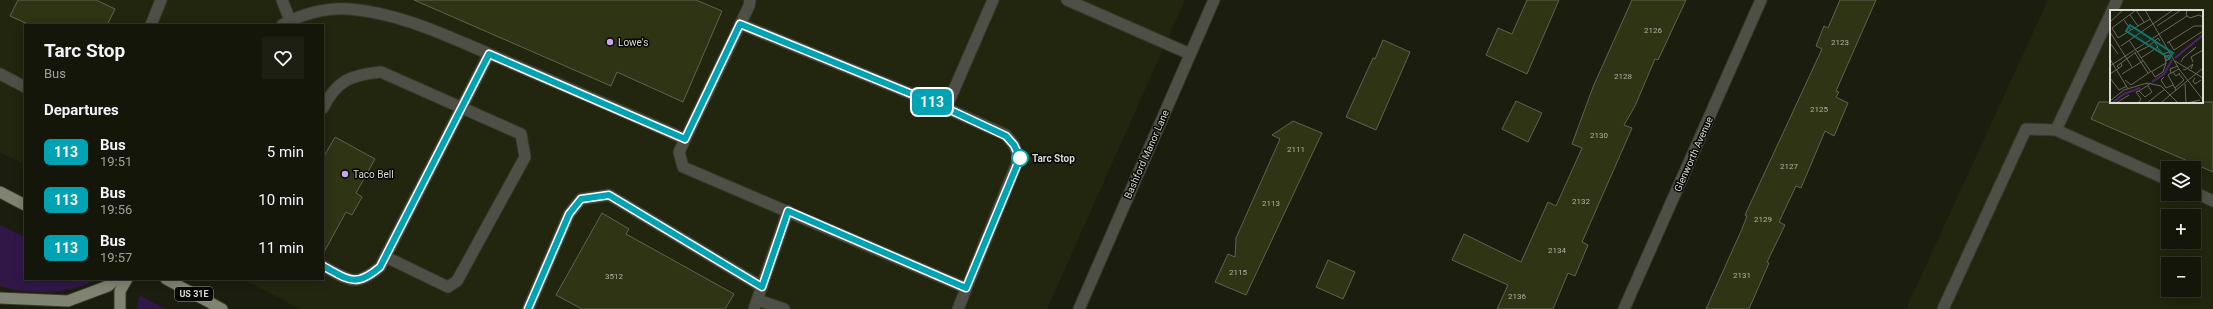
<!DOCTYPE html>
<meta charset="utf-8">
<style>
body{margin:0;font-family:Roboto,sans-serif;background:#1d1f13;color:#f1f3f6;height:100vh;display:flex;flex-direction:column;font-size:15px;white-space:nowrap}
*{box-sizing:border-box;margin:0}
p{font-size:13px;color:#9d9f9c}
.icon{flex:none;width:22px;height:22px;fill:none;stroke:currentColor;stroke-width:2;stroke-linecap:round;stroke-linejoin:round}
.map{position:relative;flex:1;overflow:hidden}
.panel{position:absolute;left:24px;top:24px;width:300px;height:256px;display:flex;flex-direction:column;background:#14160a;border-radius:0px;box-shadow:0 2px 10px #0003,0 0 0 1px #33352b}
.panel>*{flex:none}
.badge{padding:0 8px;border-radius:6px;font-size:14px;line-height:26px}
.fabs{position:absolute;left:2161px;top:161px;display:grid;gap:8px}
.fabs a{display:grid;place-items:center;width:40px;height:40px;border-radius:0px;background:#14160a;box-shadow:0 2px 10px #0003,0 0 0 1px #33352b;font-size:20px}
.map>.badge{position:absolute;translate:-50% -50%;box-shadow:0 0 0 2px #fff}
h2{padding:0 20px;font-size:15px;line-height:36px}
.round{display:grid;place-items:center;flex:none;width:42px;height:42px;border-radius:0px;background:#1d1f13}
.headline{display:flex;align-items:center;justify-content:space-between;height:68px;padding:0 20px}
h1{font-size:19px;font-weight:700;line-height:30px}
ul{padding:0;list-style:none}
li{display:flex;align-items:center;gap:12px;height:48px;padding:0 20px}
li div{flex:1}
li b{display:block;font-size:15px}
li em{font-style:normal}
li .badge{min-width:44px;font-weight:700;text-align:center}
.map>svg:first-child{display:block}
</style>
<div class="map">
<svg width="2213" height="309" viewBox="0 0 2213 309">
<rect width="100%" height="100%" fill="#1b1e0e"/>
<g fill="#22260f" fill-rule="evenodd">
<polygon points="0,0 1185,0 1047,309 300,309 243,279 323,279 323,25 25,25 25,165 0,152"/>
<path d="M2048 0H2213V309H1906ZM2111 11H2202V102H2111ZM2168 168H2194V194H2168ZM2168 216H2194V242H2168ZM2168 264H2194V290H2168Z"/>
</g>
<g fill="#311748">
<path d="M0 225 25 237V279L97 280C65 294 33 296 0 286Z"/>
<polygon points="139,295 165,309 137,309"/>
</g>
<g fill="#2f3415" stroke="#5f6350">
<polygon points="18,0 96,0 115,9 107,25 30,25 10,16"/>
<polygon points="414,0 696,0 722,11 683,102 617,72 611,86"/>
<polygon points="1527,0 1559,0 1527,74 1486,55 1498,28 1512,34"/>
<polygon points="1632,0 1686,0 1658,60 1655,59 1635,106 1624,125 1632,128 1582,242 1588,245 1575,276 1568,273 1553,309 1497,309 1508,285 1452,260 1464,234 1521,262 1548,202 1556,206 1582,148 1572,144 1593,87"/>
<polygon points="1840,0 1876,0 1836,91 1839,92 1836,97 1848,103 1834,136 1825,131 1801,188 1796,186 1779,222 1785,225 1767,262 1769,263 1749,309 1706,309 1742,229 1747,216 1745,215 1822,49 1816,46 1824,26 1828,28"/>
<polygon points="1383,40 1410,52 1376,130 1346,117 1373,58 1375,59"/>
<polygon points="1516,101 1542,113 1528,142 1502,129"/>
<polygon points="2099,102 2213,102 2213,172 2091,119"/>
<polygon points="1293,121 1322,133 1246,295 1215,282 1228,254 1235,257 1236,238 1280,139 1272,135"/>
<polygon points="335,137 375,159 356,193 362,197 352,215 346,212 323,254 323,158"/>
<polygon points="602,213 629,229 626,234 734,294 725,309 582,309 556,295"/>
<polygon points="1328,260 1355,272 1343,299 1316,287"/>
</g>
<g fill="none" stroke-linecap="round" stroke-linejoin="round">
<defs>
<g id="service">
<polyline points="282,0 290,20"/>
<polyline points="750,0 749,6 679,152 683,167 966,288"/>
<polyline points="1067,0 1190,54"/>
<polyline points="2112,11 2117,0"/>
<polyline points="2111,13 2056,130 2168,180"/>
<polyline points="740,24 946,108"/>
<polyline points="151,25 161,0"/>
<path d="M282 25C301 14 328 7 349 9 402 13 451 38 499 58 561 85 623 111 685 139"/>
<polyline points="0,74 25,87"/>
<path d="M323 108C337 80 351 75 381 72L521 134 525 157 457 281 448 287 386 257"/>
<polyline points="2194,192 2213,201"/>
<path d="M323 266C349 280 355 288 380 267L489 54"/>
<polyline points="758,300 784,309"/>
<polyline points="528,309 569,214 581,199 609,195 762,287"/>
<polyline points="754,309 788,211"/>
<polyline points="958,309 1019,158 1014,145 1006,135 946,108 993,0"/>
<polyline points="1943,309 2026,129 2056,130"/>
</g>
<polyline id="minor" points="1624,309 1761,0"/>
<polyline id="tertiary" points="1079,309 1214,0"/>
<g id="primary">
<polyline points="0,192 25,205"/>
<polyline points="166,279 222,309"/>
<polyline points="0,298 68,301 108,286 116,279"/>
<polyline points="120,309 120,291 127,279"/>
</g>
</defs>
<use href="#service" stroke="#363929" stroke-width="13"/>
<use href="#minor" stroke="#363929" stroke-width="13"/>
<use href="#tertiary" stroke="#363929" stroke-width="13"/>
<use href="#primary" stroke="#363929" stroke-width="13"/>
<use href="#service" stroke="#4e5047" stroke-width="11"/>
<use href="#minor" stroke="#4e5047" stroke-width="11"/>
<use href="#tertiary" stroke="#4e5047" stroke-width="11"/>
<use href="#primary" stroke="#808372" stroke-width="11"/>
</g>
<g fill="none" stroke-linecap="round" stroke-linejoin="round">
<defs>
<path id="line" d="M323 266C349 280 355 288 380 267L489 54 685 139 740 24 946 108 1006 136 1014 145 1020 158 966 288 788 211 762 287 609 195 581 199 569 214 528 309"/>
</defs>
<use href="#line" stroke="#fff" stroke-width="9"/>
<use href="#line" stroke="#00a3b4" stroke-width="6"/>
</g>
<g fill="#c8a5ee" stroke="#060703" stroke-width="1.5">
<circle cx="610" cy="42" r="4"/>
<circle cx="345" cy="174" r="4"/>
</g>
<circle fill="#fff" stroke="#00a3b4" stroke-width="2" cx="1020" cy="158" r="8"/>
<g text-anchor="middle" stroke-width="3" stroke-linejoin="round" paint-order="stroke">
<g font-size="8" fill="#aeb2a2">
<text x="1653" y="33">2126</text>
<text x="1840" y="45">2123</text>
<text x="1623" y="79">2128</text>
<text x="1819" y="112">2125</text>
<text x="1599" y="138">2130</text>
<text x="1296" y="152">2111</text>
<text x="1789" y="169">2127</text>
<text x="1581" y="204">2132</text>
<text x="1271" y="206">2113</text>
<text x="1763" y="222">2129</text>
<text x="1557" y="253">2134</text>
<text x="1238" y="275">2115</text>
<text x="1742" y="278">2131</text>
<text x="614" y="279">3512</text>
<text x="1517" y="299">2136</text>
</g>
<rect fill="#060703" stroke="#9a9c93" stroke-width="1" x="175" y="287" width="38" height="14" rx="3"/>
<g font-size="9" font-weight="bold" fill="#d9dcd1">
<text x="194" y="297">US 31E</text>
</g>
<g font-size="10" fill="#d9dcd1" stroke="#060703" text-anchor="start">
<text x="618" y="46">Lowe's</text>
<text x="353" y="178">Taco Bell</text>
</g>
<g font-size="10" fill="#d9dcd1" stroke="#060703">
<text transform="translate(1146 154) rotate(-66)" y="4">Bashford Manor Lane</text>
<text transform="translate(1693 154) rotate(-66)" y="4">Glenworth Avenue</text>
</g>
<g font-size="10" font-weight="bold" fill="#d9dcd1" stroke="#060703" text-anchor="start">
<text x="1032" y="162">Tarc Stop</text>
</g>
</g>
<g transform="translate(2110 10)">
<rect width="93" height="93" fill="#1b1e0e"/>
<path fill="none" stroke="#4d246f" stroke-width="2" d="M65 48 93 25M42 72 54 64 62 50M2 93 14 84 30 78"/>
<path fill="none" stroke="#676a5c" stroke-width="1" d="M26 0 34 12M35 0 69 59 93 90M77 0 76 5 80 8 89 5 93 7M20 5 28 16M14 10 21 20 8 28 2 18 26 0M0 12 13 0M47 16 71 0M21 20 40 9M0 22 22 57M19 30 41 62 56 53 54 44M59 32 64 40 93 21M0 33 8 44M57 33 84 16H93M11 36 63 0M39 36 48 28 50 31M47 37 53 44 59 42M27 42 39 36M25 43 38 63M31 48 48 37 44 31M0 49 18 79M65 51 93 68M55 52 57 50 60 49V48L59 45 55 47 57 50M71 52 73 48 86 37 79 43M83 52 81 47 93 40M0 56 77 6M9 58 7 56 26 42M69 59 63 62 66 66 70 63M73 59 75 60 83 54 81 59M42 62 45 67 53 62 56 53M63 62 58 65 66 80M61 63 60 59 68 56M0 64 12 56 11 53M12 64 33 51M54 67 51 70 56 78 63 75M0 68 9 80 17 76M85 68 83 71 85 74 91 70M15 70 21 75 40 62M75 74 76 93M38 76 42 82 35 87 29 81 41 73M65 78 74 70 69 64M0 91 14 80 37 73 51 76 60 85 51 93M6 93 19 85M28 93 31 89 26 82 29 81M37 93 55 79M68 93 60 85 93 58M77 93 90 90"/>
<path fill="#0f766e" fill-opacity="0.15" stroke="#0f766e" stroke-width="2" d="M20 15 63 43 59 48 16 21Z"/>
<rect width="93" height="93" fill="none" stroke="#d9dcd1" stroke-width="2"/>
</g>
</svg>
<div class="fabs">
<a><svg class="icon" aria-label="layers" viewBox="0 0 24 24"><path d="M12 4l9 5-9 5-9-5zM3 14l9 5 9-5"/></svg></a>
<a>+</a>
<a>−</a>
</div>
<b class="badge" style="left:932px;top:102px;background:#00a3b4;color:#fff">113</b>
<section class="panel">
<div class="headline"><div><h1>Tarc Stop</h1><p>Bus</p></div><a class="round"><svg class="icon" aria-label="heart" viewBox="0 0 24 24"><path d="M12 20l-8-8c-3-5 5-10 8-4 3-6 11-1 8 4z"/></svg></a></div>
<h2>Departures</h2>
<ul>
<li><span class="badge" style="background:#00a3b4;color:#fff">113</span><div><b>Bus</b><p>19:51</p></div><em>5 min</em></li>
<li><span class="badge" style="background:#00a3b4;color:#fff">113</span><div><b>Bus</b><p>19:56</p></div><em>10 min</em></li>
<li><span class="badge" style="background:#00a3b4;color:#fff">113</span><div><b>Bus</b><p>19:57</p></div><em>11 min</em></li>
</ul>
</section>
</div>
